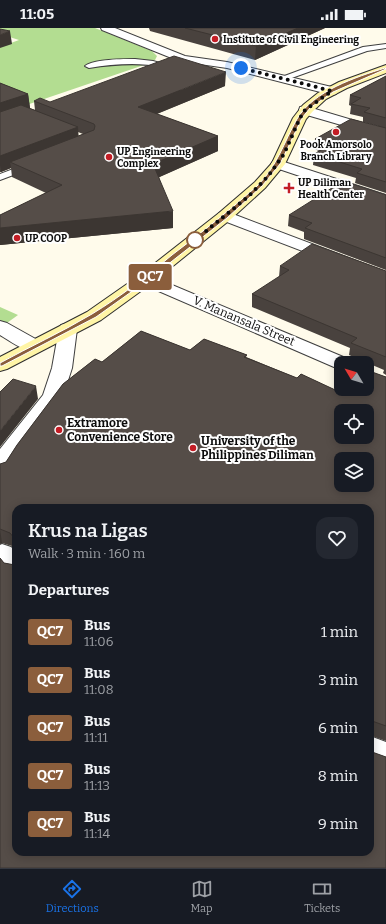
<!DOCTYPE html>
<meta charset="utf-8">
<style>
body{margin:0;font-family:Bitter,serif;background:#242831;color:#f1f3f6;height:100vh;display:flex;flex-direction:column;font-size:15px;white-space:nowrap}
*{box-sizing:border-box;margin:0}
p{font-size:13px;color:#9ea1a6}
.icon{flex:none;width:22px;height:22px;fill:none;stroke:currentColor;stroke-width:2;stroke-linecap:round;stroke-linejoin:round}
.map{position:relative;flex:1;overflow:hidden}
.details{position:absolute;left:12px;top:476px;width:362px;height:352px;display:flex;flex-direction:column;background:#171b24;border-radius:12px;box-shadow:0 2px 10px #0003}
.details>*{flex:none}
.badge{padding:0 8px;border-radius:3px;font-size:14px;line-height:26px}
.needle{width:26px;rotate:308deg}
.fabs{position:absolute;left:334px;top:328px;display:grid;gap:8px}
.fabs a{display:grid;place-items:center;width:40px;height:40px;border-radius:8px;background:#171b24;box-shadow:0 2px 10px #0003;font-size:20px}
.you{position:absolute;width:20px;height:20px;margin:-10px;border:3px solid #fff;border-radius:50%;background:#1a73e8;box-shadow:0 0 0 6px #1a73e833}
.map>.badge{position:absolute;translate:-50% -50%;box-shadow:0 0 0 2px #fff}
h2{padding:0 16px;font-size:15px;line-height:36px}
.round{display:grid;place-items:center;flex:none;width:42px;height:42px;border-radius:12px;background:#242831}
.head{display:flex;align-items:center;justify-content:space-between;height:68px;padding:0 16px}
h1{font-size:19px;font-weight:600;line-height:30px}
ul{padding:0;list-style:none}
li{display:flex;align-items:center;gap:12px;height:48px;padding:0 16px}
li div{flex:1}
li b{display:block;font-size:15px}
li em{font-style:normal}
li .badge{min-width:44px;font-weight:700;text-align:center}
.status{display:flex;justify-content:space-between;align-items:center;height:28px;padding:0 20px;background:#171b24;direction:ltr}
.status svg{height:11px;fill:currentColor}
.dock{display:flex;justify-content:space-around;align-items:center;height:56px;border-top:1px solid #363941;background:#171b24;font-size:11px;color:#9ea1a6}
.dock a{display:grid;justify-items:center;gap:2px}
.dock .on{color:#1a73e8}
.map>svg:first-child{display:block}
</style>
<div class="status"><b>11:05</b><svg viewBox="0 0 49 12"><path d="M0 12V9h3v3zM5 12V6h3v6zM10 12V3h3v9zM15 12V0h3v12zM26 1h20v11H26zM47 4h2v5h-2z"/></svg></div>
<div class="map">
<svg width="386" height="840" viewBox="0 0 386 840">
<rect width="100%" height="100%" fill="#fffbeb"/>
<g fill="#b3dd91">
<polygon points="0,0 95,0 152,23 157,28 155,32 144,37 0,86 0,19 19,12 0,6"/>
<polygon points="0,279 18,287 0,300"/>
</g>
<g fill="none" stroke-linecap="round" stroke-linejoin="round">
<defs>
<g id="lane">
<polygon points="386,16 386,20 367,23 286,52 283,52 279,50 363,19"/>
<path d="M135 31 153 33 167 37 163 39C138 34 114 36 89 40L85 38C94 31 123 31 135 31Z"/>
<polygon points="29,135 34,138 32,140 0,152 0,146"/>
</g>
<g id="street">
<polygon points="101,0 115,0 185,28 227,34 336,60 338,63 336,66 332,67 227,40 179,33 102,2"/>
<polygon points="305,78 386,102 386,110 300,85 299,82 300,79"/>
<polygon points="278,132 386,167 386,177 273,139 271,136 273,133"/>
<polygon points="225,183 386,244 386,255 219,191 217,188 219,185"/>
<polygon points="146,246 348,331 351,335 341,335 341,341 334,339 140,255 137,251 140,247"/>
<path d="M0 293 7 295 41 314 44 318 41 322C26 326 12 314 0 307Z"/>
<polygon points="68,295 75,297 77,301 72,340 63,368 18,429 8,446 0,448 0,421 43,367 52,340 59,301 61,297"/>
<polygon points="2,516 11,519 16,524 16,549 7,547 0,539 0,517"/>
<polygon points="370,708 386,714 386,742 370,736"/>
</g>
<polygon id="secondary" points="386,37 386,45 347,60 326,71 313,83 306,91 285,136 265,160 231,191 152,255 101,292 7,341 0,343 0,329 87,284 140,247 219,185 255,154 272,135 293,90 303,77 318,65 339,54"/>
</defs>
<use href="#lane" stroke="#3f3f3f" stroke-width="2"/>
<use href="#street" stroke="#3f3f3f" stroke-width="2"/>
<use href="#secondary" stroke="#2e2e2e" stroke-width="2"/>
<use href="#lane" fill="#fff" fill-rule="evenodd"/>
<use href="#street" fill="#fff" fill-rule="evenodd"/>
<use href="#secondary" fill="#fff5a6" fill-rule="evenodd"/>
</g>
<g fill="#49423e" fill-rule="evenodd">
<polygon points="149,0 325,0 255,32 150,3"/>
<polygon points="386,48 386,165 355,155 356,150 313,137 314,126 319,123 314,121 315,111 378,98 363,94 363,89 350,86 351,78 349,77 350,67"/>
<path d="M0 55 28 66 30 80H29L35 82 34 73 50 74 225 58 157 86 218 108V123L159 149 173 200 0 217V187L46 165 12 149 11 140 1 144H0ZM78 104 83 106 78 108Z"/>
<polygon points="386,167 386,242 304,211 304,204 288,198 289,187"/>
<polygon points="280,238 386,243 386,347 383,345 384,342 349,327 350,320 252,279 252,266 279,249"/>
<path d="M141 303 190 322 204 311 247 327 246 329 297 350 301 346 346 367 352 361H367V348L372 344 386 349V713L372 708V724L386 729V840H0V530L4 535 15 537V521L12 518 2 515 0 516V436L6 434 17 417 63 356 95 331 102 334ZM341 383H367V409H341ZM341 431H367V457H341ZM16 480H370V824H16Z"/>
</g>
<g fill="#3c3632">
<polygon points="298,0 325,0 255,32 256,18"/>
<polygon points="10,3 12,16 0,20 0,7"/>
<polygon points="226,44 225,58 139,93 138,79"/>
<polygon points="28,66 30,80 0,90 0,75"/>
<polygon points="78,99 79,114 10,134 11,140 1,144 0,137 0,128"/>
<polygon points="218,108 218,123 153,152 153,136"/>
<polygon points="173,183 173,200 0,217 0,200"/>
<polygon points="36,358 38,371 0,419 0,403"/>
<polygon points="0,501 2,515 0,516"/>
</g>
<g fill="#554d48" stroke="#3c3632" fill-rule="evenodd">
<polygon points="185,0 298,0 256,18"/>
<polygon points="0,1 10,3 0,7"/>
<polygon points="174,28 226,44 138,79 218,108 153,136 173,183 0,200 0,187 62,157 10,134 94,102 95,98 94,96 34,73 40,70 50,74"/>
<polygon points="386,48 386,90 364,84 370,80 351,76 361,70 350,67"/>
<polygon points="0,55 28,66 0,75"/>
<polygon points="21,77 78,99 0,128 0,84"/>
<polygon points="351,91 386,100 386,154 357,145 362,141 314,126 332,116 315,111"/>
<polygon points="343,153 386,167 386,230 305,200 312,195 289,187"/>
<polygon points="312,216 386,243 386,329 351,315 357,310 252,266 289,242 280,238"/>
<path d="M141 303 190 322 204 311 247 327 244 329 297 350 301 346 346 367 352 361H367V348L372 344 386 349V698L372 693V724L386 729V840H0V530L4 535 15 537V511L10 505 0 501V436L6 434 17 417 63 356 95 331 102 334ZM341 383H367V409H341ZM341 431H367V457H341ZM16 480H370V824H16Z"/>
<polygon points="13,351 36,358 0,403 0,364"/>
</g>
<path fill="#8b5e3c" stroke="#fff" d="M385 40 386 41 333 64 310 80 302 90 280 136 262 158 227 190 148 252 96 289 2 338H0V335C29 319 62 304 92 286 120 269 147 248 172 227 201 205 230 182 257 158 277 139 284 114 297 91 313 63 356 49 385 40Z"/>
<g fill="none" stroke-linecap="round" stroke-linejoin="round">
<polyline stroke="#0c0c0c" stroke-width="4" stroke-dasharray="0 7.2" points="195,212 249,168 269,147 284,126 300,90 305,82 332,63 241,40"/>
</g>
<g fill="#c31d25" stroke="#fff" stroke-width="1.5">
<circle cx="215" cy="11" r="4"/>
<circle cx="336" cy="104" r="4"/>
<circle cx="109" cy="129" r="4"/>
<path d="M287 154h4v4h4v4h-4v4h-4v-4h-4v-4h4z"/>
<circle cx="17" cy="210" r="4"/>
<circle cx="59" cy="402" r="4"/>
<circle cx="193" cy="420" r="4"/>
</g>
<circle fill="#fff" stroke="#8b5e3c" stroke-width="2" cx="195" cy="212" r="8"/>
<g text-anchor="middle" stroke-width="4" stroke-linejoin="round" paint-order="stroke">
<g font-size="10" font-weight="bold" fill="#0c0c0c" stroke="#fff" text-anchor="start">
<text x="223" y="15">Institute of Civil Engineering</text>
<text x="336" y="120" text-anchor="middle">Pook Amorsolo<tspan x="336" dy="12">Branch Library</tspan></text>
<text x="117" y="127">UP Engineering<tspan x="117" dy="12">Complex</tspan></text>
<text x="298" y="158">UP Diliman<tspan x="298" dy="12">Health Center</tspan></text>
<text x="25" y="214">UP COOP</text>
</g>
<g font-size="12" fill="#0c0c0c" stroke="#fff">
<text transform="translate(244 293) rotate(23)" y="4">V. Manansala Street</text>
</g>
<g font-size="12" font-weight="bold" fill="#0c0c0c" stroke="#fff" text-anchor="start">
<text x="67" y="399">Extramore<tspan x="67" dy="14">Convenience Store</tspan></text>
<text x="201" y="417">University of the<tspan x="201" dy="14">Philippines Diliman</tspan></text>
</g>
</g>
</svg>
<div class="fabs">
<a><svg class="needle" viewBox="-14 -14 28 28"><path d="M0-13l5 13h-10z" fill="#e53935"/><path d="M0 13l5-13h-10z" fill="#9ea1a6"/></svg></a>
<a><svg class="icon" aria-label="locate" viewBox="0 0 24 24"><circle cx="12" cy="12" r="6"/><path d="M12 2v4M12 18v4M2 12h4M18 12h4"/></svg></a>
<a><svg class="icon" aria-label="layers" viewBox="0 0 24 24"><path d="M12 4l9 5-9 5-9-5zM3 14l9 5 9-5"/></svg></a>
</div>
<div class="you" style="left:241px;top:40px"></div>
<b class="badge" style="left:150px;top:249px;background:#8b5e3c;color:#fff">QC7</b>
<section class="details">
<div class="head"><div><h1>Krus na Ligas</h1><p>Walk · 3 min · 160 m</p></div><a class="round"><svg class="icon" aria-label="heart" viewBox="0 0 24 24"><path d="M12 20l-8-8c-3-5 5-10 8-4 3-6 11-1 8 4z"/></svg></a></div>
<h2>Departures</h2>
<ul>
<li><span class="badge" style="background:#8b5e3c;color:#fff">QC7</span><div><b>Bus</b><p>11:06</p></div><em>1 min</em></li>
<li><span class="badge" style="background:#8b5e3c;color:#fff">QC7</span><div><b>Bus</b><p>11:08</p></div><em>3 min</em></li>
<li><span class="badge" style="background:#8b5e3c;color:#fff">QC7</span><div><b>Bus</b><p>11:11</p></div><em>6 min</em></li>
<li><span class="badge" style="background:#8b5e3c;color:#fff">QC7</span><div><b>Bus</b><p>11:13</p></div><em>8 min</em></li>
<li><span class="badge" style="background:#8b5e3c;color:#fff">QC7</span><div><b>Bus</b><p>11:14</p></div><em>9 min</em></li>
</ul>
</section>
</div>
<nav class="dock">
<a class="on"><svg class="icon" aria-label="directions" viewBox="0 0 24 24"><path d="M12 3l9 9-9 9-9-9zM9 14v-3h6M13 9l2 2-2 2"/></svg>Directions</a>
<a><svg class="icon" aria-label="map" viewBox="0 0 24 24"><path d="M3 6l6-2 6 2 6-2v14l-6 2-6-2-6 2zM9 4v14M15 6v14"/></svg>Map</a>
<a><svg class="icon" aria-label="tickets" viewBox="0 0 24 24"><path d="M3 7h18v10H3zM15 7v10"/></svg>Tickets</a>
</nav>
